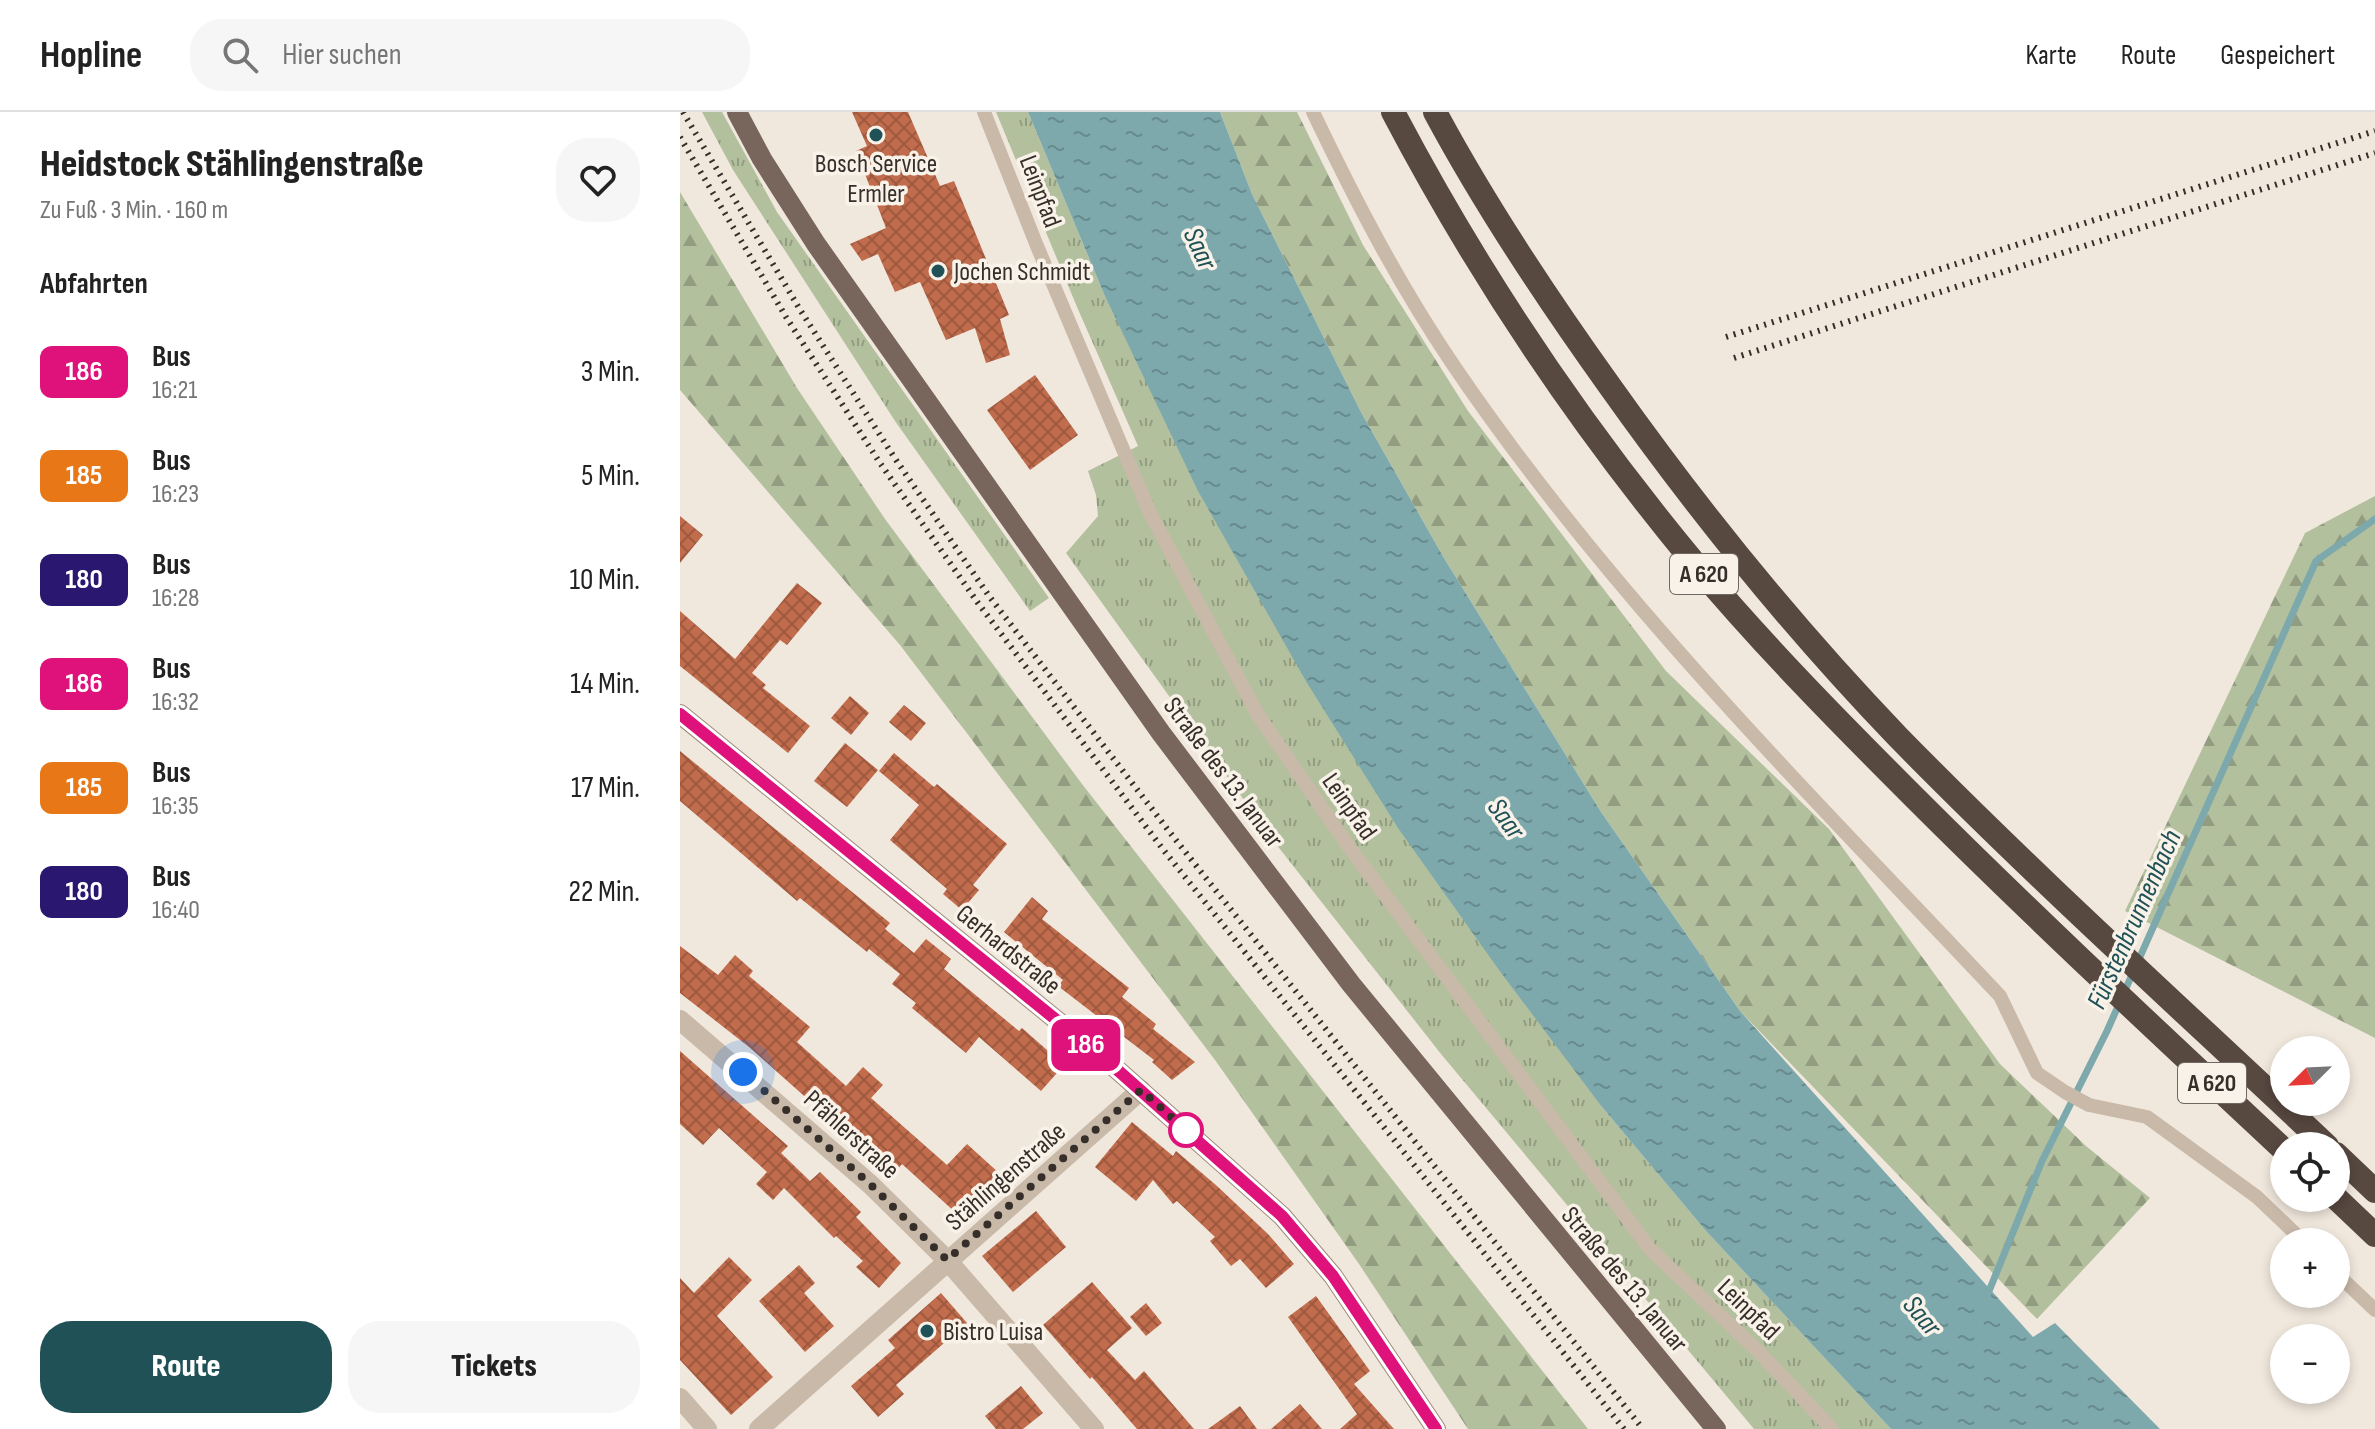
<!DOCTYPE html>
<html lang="de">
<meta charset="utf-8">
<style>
body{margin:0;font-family:"Sofia Sans Condensed",sans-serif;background:#f6f6f6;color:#222;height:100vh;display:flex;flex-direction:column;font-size:30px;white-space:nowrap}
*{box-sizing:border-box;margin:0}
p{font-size:26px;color:#767676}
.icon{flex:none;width:44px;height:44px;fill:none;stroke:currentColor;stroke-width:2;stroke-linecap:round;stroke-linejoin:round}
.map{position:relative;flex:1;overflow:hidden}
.panel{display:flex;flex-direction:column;background:#fff;width:680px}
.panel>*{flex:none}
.badge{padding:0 16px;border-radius:12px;font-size:28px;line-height:52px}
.needle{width:52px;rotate:246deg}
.buttons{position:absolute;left:1590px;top:924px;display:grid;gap:16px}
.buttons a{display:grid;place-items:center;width:80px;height:80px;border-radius:50%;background:#fff;box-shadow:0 4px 12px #0003;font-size:40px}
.you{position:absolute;width:40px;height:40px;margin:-20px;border:6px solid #fff;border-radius:50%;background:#1a73e8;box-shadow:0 0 0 12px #1a73e833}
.map>.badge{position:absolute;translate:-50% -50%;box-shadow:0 0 0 4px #fff}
h2{padding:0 40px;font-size:30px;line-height:72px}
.round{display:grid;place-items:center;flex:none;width:84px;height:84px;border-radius:32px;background:#f6f6f6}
.overview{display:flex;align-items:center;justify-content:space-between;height:136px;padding:0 40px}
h1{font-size:38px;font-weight:800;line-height:60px}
.button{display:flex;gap:16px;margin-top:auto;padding:16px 40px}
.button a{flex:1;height:92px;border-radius:32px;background:#205156;color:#fff;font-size:32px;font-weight:800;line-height:92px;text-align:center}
.button a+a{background:#f6f6f6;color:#222}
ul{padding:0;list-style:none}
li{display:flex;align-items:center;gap:24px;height:104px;padding:0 40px}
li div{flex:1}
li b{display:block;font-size:30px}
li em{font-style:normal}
li .badge{min-width:88px;font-weight:700;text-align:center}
header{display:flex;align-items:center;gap:48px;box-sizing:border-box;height:112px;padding:0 40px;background:#fff;border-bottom:2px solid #e0e0e0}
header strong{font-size:38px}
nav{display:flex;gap:44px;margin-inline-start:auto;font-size:28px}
.search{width:560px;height:72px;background:#f6f6f6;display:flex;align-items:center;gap:20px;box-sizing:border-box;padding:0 28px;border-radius:32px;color:#767676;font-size:30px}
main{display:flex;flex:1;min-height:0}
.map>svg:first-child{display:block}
</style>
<header>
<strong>Hopline</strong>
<div class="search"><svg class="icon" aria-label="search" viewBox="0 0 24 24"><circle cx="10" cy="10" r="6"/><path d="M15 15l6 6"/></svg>Hier suchen</div>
<nav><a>Karte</a><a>Route</a><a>Gespeichert</a></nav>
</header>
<main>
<section class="panel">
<div class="overview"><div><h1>Heidstock Stählingenstraße</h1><p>Zu Fuß · 3 Min. · 160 m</p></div><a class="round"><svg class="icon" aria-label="heart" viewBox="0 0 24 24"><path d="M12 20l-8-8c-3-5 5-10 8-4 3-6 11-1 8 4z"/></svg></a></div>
<h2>Abfahrten</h2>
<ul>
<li><span class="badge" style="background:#de127a;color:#fff">186</span><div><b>Bus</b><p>16:21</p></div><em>3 Min.</em></li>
<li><span class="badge" style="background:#e87817;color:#fff">185</span><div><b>Bus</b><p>16:23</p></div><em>5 Min.</em></li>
<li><span class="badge" style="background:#291770;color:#fff">180</span><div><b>Bus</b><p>16:28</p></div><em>10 Min.</em></li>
<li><span class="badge" style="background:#de127a;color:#fff">186</span><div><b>Bus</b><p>16:32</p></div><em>14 Min.</em></li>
<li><span class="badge" style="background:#e87817;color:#fff">185</span><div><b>Bus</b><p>16:35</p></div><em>17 Min.</em></li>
<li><span class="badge" style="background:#291770;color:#fff">180</span><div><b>Bus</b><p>16:40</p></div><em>22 Min.</em></li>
</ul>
<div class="button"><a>Route</a><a>Tickets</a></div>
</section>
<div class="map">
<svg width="1695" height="1317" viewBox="0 0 1695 1317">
<defs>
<pattern id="grass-tufts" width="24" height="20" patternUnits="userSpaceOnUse" patternTransform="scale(2)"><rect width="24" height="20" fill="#b3c09e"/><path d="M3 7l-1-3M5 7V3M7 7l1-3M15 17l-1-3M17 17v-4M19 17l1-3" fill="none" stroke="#929c81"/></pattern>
<pattern id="forest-firs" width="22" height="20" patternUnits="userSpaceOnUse" patternTransform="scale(2)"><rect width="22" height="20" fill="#b3c09e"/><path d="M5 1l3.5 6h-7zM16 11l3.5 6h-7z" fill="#929c81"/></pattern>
<pattern id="water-ripples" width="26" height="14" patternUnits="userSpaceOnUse" patternTransform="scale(2)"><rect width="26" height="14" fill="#7da9ad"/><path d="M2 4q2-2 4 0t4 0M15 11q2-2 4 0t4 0" fill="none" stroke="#678a8d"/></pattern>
<pattern id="building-cross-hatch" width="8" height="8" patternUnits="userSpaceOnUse" patternTransform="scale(2)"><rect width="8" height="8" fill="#c16c4c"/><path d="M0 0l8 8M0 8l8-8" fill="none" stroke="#9e593f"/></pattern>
</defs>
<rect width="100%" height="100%" fill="#f1e8dd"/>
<g fill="url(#grass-tufts)">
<polygon points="22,0 42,0 97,100 369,486 350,499 215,309 53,58"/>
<polygon points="316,0 348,0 424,182 922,995 1026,1119 1211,1317 1074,1317 761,942 592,727 386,441 418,404 416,383 408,359 458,334 397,195"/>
</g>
<g fill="url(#forest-firs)">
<polygon points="540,0 617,0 683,133 788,299 986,559 1149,717 1320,952 1406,1034 1470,1086 1357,1207 1060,899 921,700 764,446 682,302 572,82"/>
<polygon points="0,80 117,276 205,407 402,672 908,1317 788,1317 679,1152 535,948 220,533 0,278"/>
<polygon points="1695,384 1695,926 1445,799 1625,421"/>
</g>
<polygon fill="url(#water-ripples)" points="348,0 540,0 572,82 682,302 764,446 921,700 1060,899 1353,1225 1375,1211 1480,1317 1211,1317 1026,1119 922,995 819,858 718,716 627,571 518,379 424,182"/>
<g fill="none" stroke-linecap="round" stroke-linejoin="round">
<polyline stroke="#7da9ad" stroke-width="7" points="1307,1184 1362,1049 1427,919 1636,449 1695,407"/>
</g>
<g fill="url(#building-cross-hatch)">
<polygon points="172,0 228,0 260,74 274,69 329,203 320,207 330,243 306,251 295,216 266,228 240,170 215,180 198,142 182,149 170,132 206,116 176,39 187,34"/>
<polygon points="355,263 398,323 350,358 307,298"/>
<polygon points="0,404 23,423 0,451"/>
<polygon points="117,471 142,491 107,533 100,528 72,561 86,573 83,576 130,614 108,641 0,554 0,499 55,547"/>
<polygon points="170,584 189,601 171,623 151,606"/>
<polygon points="224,593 246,611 231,629 209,610"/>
<polygon points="165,631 198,658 167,695 134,669"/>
<polygon points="0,639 210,811 205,817 234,841 246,827 271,847 264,857 339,919 342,916 384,953 361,979 299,925 286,941 232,896 236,891 212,872 220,862 189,837 187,840 120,786 117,789 0,689"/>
<polygon points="214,641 254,675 257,672 327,732 293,773 299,778 282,798 263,782 267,777 210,728 239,693 199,659"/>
<polygon points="352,785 368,799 362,807 449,876 442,885 476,912 473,917 515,950 492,968 472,950 474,948 378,874 383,868 324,820"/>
<polygon points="0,834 38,863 55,843 73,859 69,864 130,915 117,930 166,974 183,955 203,973 191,986 267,1053 287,1032 319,1061 297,1087 293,1084 276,1101 222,1052 213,1063 69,935 0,881"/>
<polygon points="0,939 108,1034 101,1041 130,1069 140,1060 181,1100 176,1105 221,1151 199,1176 176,1155 183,1149 156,1124 154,1126 104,1076 93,1088 76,1072 87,1060 39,1016 23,1033 0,1012"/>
<polygon points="452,1010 493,1044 496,1039 537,1074 588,1122 614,1152 586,1176 560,1147 551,1154 530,1129 535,1125 497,1089 493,1092 473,1068 456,1089 415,1055"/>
<polygon points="356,1099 386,1135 333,1180 302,1144"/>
<polygon points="49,1145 72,1168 37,1204 93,1265 51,1303 0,1248 0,1166 14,1181"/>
<polygon points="119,1153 135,1171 124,1181 154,1214 125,1240 79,1189"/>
<polygon points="412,1170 452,1216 427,1238 455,1268 464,1259 514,1317 457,1317 412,1265 410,1267 363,1213"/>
<polygon points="261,1181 287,1211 216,1273 224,1282 198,1305 171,1274 215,1236 208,1228"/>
<polygon points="636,1184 690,1259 674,1272 714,1317 660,1317 677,1302 608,1205"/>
<polygon points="466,1191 482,1211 466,1224 450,1205"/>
<polygon points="341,1274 363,1301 343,1317 316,1317 305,1304"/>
<polygon points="620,1292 642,1317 591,1317"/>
<polygon points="560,1294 577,1317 528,1317"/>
</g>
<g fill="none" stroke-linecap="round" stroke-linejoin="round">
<g stroke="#c9b9a9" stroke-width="14">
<polyline points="304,0 357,134 470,401 578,603 669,735 970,1137 1079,1240 1152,1317"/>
<path d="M633 0C675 88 719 173 774 254 930 484 1130 682 1320 884L1357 961 1385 980 1409 993 1467 1005 1577 1085 1624 1130"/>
<polyline points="1656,1161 1695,1198"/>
</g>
<g stroke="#c9b9a9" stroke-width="20">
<polyline points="0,908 191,1073 267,1148 414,1317"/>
<polyline points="0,1286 27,1317"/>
<polyline points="79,1317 461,978"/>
</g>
<polyline stroke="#9d887b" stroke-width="20" points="0,602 433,954 602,1104 653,1164 756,1317"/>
<polyline stroke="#78655b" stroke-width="20" points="57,0 82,47 136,132 481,621 671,872 1036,1317"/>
<g stroke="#574840" stroke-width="24">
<path d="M713 0C798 162 899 312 1016 453 1084 534 1159 610 1234 685 1354 805 1479 921 1604 1038"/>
<path d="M755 0C806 95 866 185 929 273 1017 397 1113 516 1218 625 1356 766 1504 899 1647 1034"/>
<polyline points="1656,1042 1695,1079"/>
<polyline points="1656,1086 1695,1123"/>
</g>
<g stroke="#362e29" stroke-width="6" stroke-dasharray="2 6" stroke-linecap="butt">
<polyline points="3,0 119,196 214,345 309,484 495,727 963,1317"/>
<polyline points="0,25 106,205 200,351 298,491 482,736 944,1317"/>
<polyline points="1046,225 1695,19"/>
<polyline points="1054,246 1695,41"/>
</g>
</g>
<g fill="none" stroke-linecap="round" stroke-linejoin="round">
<defs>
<polyline id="line" points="0,602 433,954 602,1104 653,1164 756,1317"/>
</defs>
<use href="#line" stroke="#fff" stroke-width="18"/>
<use href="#line" stroke="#de127a" stroke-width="12"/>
<polyline stroke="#362e29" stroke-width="8" stroke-dasharray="0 14.4" points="63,960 191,1073 267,1148 461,978 506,1018"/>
</g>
<g fill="#205156" stroke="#f9f2e9" stroke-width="3">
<circle cx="196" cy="23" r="8"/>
<circle cx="258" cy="159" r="8"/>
<circle cx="247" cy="1219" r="8"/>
</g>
<circle fill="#fff" stroke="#de127a" stroke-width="4" cx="506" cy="1018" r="16"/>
<g text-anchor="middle" stroke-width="7" stroke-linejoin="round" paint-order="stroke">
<g fill="#f9f2e9" stroke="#706963" stroke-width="2">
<rect x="990" y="442" width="68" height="40" rx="6"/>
<rect x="1498" y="951" width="68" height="40" rx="6"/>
</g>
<g font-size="24" font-weight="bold" fill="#362e29">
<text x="1024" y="470">A 620</text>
<text x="1532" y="979">A 620</text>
</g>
<g font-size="26" fill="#362e29" stroke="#f9f2e9" text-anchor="start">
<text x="196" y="60" text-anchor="middle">Bosch Service<tspan x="196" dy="30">Ermler</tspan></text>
<text x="274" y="168">Jochen Schmidt</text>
<text x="263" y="1228">Bistro Luisa</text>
</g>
<g font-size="26" fill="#362e29" stroke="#f9f2e9">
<text transform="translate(361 79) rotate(69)" y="9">Leinpfad</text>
<text transform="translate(544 660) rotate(53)" y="9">Straße des 13. Januar</text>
<text transform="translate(670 694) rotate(55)" y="9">Leinpfad</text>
<text transform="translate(329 837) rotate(39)" y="9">Gerhardstraße</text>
<text transform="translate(172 1022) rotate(42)" y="9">Pfählerstraße</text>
<text transform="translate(325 1064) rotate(-41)" y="9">Stählingenstraße</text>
<text transform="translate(945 1167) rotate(50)" y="9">Straße des 13. Januar</text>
<text transform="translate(1069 1197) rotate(44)" y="9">Leinpfad</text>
</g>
<g font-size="28" font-style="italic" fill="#205156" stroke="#f9f2e9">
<text transform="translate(521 136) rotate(65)" y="10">Saar</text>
<text transform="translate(827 706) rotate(54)" y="10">Saar</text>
<text transform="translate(1453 807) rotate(-66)" y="10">Fürstenbrunnenbach</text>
<text transform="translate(1243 1203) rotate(50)" y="10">Saar</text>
</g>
</g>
</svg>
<div class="buttons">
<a><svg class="needle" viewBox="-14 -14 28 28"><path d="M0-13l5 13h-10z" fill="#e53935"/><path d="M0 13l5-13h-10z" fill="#767676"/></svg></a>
<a><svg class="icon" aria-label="locate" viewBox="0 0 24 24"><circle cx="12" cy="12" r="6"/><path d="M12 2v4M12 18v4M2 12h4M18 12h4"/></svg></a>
<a>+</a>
<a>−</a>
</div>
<div class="you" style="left:63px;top:960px"></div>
<b class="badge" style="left:406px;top:933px;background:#de127a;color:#fff">186</b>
</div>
</main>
